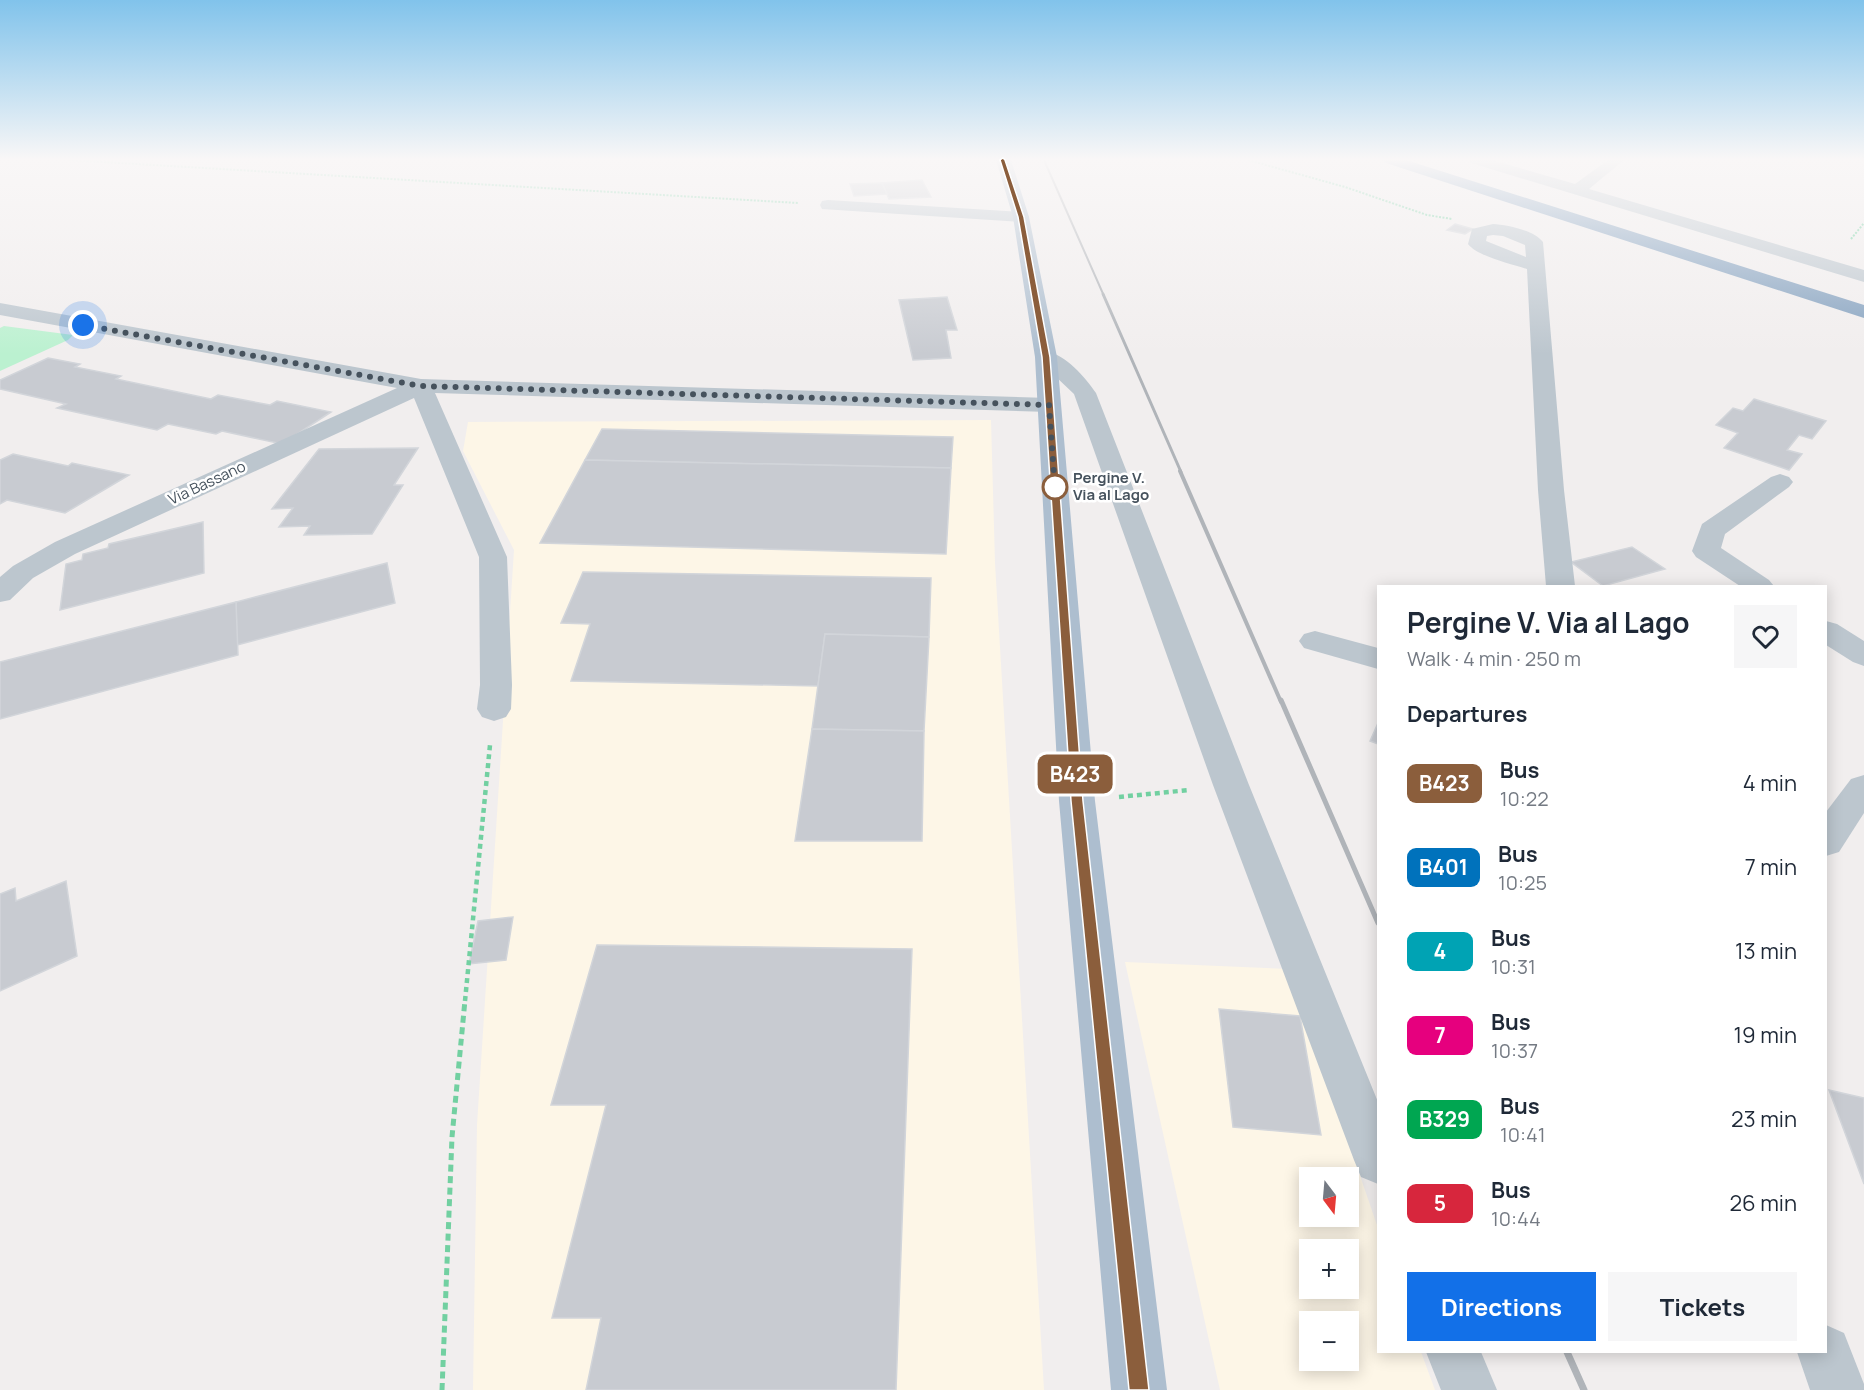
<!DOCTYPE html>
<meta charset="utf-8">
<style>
body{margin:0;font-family:Manrope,sans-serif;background:#f6f6f7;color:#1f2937;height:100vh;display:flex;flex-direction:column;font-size:22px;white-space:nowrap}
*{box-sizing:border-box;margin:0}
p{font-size:20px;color:#747a83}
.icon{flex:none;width:33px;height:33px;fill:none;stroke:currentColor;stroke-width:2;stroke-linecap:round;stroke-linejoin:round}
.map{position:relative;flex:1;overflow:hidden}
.details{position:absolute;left:1377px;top:585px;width:450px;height:768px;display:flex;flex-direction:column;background:#fff;border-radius:0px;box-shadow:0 3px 15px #0003}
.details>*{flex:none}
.badge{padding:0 12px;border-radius:9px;font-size:21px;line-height:39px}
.needle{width:39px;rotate:164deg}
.controls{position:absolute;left:1299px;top:1167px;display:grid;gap:12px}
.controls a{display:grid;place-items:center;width:60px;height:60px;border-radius:0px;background:#fff;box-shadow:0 3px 15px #0003;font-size:30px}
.you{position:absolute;width:30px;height:30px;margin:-15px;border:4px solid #fff;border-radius:50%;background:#1a73e8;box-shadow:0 0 0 9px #1a73e833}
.map>.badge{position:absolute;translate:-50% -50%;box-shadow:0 0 0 3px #fff}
h2{padding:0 30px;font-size:22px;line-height:54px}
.round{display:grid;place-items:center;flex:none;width:63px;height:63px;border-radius:0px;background:#f6f6f7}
.head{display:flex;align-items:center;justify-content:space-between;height:102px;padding:0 30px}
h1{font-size:28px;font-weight:700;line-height:45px}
.cta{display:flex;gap:12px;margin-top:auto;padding:12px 30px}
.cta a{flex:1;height:69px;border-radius:0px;background:#1270e8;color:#fff;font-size:24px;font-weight:700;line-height:69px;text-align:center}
.cta a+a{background:#f6f6f7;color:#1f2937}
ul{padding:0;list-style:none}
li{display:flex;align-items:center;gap:18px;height:84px;padding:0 30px}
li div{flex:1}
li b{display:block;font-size:22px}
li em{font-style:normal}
li .badge{min-width:66px;font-weight:700;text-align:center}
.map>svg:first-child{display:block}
</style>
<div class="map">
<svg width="1864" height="1390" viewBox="0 0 1864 1390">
<rect width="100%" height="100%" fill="#f1eeee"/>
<g fill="#fdf6e7" fill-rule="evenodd">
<polygon points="991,420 995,563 1044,1390 473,1390 477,1125 514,550 463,451 468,422"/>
<path d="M1125 962 1289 969 1378 1228V1352H1421L1435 1390H1220ZM1310 1178H1348V1216H1310ZM1310 1250H1348V1288H1310ZM1310 1322H1348V1360H1310Z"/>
</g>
<polygon fill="#bbf1d0" points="4,326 73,335 68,340 0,371 0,328"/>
<g fill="#c8cbd1" stroke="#d2d5da" stroke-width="1.5">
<polygon points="922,180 931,197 889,199 882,183"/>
<polygon points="882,183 887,194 854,196 850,184"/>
<polygon points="1455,224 1473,229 1465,234 1447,230"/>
<polygon points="947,297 957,330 946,330 951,358 913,360 899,300"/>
<polygon points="48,358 80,364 75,367 121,376 116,379 211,399 218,395 270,405 277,401 331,412 282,444 222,431 216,434 168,424 157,430 57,408 66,404 0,389 0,380"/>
<polygon points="1754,399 1826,421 1812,439 1799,435 1787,450 1802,454 1789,470 1724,448 1738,433 1716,425 1733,408 1743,411"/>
<polygon points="602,429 953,437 951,468 585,460"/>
<polygon points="418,448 394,485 403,485 372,534 304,535 310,526 279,527 293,508 272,509 319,449"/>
<polygon points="13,454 68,466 72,463 129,475 65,513 7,500 0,504 0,460"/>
<polygon points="585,460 951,468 946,554 540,543"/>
<polygon points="203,522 204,573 60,610 66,564 82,560 83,554 108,548 109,544"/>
<polygon points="1632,547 1665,569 1603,586 1571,562"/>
<polygon points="387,563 395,603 237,645 236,602"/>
<polygon points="583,572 931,578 929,637 825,634 818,686 571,681 590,624 561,623"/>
<polygon points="236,602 238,655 0,719 0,662"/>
<polygon points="825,634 929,637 924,731 812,729"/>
<polygon points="1378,723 1378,744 1370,741"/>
<polygon points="812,729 924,731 922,841 795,841"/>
<polygon points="66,881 77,956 0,991 0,894 15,888 16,901"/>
<polygon points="513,917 506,960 469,964 478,921"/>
<polygon points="597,945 912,949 896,1390 586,1390 601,1318 552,1318 606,1105 551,1105"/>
<polygon points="1219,1009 1300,1016 1321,1135 1233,1127"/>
<polygon points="1829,1090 1864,1098 1864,1184"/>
</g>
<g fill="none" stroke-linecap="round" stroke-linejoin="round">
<g stroke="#72d0a1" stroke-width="2" stroke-dasharray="2 1.5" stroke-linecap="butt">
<polyline points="69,160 798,203"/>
<polyline points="1248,160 1345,187 1427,215 1452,219"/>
<polyline points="1851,239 1864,223"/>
</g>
<g stroke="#72d0a1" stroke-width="4.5" stroke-dasharray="5 4" stroke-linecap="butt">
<polyline points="1119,797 1189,790"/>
<polyline points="465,1001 490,745"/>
</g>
<polyline stroke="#72d0a1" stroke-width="5" stroke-dasharray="7 4.5" stroke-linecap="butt" points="442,1390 452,1137 465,1000"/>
<g fill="#bcc6ce" fill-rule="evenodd">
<polygon points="1468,160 1492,160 1575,184 1608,160 1624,160 1589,189 1864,270 1864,282 1471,163"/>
<polygon points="828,200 1021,212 1027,213 1029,217 1027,221 1021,222 822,209 820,205 822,201"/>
<path d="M1493 224C1507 225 1534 230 1543 242L1564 490 1575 586H1546L1538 490 1527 269C1511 264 1477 256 1468 244L1472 229ZM1493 235 1503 236 1525 245 1526 257 1486 241 1487 236Z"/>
<polygon points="0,303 421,379 1049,398 1057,400 1061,405 1057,410 1049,412 435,393 507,557 512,685 511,709 506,717 494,721 482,717 477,709 480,685 479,557 414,398 75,554 33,578 10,600 0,602 0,577 13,566 55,542 397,388 0,315"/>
<path d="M1046 351C1066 355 1085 377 1096 393L1249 785 1378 1102V1184L1361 1177 1354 1160 1213 785 1074 394 1035 357 1038 352Z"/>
<polygon points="1780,474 1789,477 1793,482 1789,487 1725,534 1721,548 1769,580 1774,586 1740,586 1696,557 1692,551 1702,524 1771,477"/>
<polygon points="1826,621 1837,624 1864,641 1864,666 1853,662 1826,645"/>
<polygon points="1315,631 1378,648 1378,669 1304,648 1299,641 1304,634"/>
<polygon points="1864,775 1864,813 1839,852 1826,856 1826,812 1851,779"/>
<polygon points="1826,1325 1844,1333 1864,1384 1864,1390 1810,1390 1797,1352 1826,1352"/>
<polygon points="1426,1352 1481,1352 1497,1390 1441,1390"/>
</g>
<polygon fill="#adbecf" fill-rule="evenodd" points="996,160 1011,160 1029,217 1057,357 1095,801 1167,1390 1111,1390 1059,801 1035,357 1013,217"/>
<polygon fill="#84a1bf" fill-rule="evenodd" points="1383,160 1406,160 1864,305 1864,318 1386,163"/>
<polyline stroke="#b0b4b9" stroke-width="2" points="1044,160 1104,296"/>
<polyline stroke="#b0b4b9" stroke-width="3" points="1103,294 1181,472"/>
<polyline stroke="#b0b4b9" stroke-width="4" points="1180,471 1281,702"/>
<polyline stroke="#b0b4b9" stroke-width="5" points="1281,700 1378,923"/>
<polyline stroke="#b0b4b9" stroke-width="7" points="1567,1352 1584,1390"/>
</g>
<linearGradient id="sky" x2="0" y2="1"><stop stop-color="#81c3eb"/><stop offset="0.45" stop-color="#f9f7f7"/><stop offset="1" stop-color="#f9f7f7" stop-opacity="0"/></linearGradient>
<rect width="1864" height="354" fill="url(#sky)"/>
<polygon fill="#8b5e3c" stroke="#fff" stroke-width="1.5" points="1003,158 1005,160 1024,217 1050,357 1083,801 1149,1390 1129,1390 1071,801 1042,357 1018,217 1000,160"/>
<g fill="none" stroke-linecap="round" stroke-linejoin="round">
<polyline stroke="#46525d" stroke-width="6" stroke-dasharray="0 10.8" points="83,325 421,386 1049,405 1055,489 1055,487"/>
</g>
<circle fill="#fff" stroke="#8b5e3c" stroke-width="3" cx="1055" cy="487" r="12"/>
<g text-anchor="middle" stroke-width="5" stroke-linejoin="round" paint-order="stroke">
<g font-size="15" font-weight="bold" fill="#46525d" stroke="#fff" text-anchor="start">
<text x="1073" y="483">Pergine V.<tspan x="1073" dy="17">Via al Lago</tspan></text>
</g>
<g font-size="15" fill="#46525d" stroke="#fff">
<text transform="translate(207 483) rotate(-25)" y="5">Via Bassano</text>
</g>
</g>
</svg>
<div class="controls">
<a><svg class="needle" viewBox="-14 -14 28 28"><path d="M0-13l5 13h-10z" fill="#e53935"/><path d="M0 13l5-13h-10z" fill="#747a83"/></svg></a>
<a>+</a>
<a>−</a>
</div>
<div class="you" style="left:83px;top:325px"></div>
<b class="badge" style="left:1075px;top:774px;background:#8b5e3c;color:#fff">B423</b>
<section class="details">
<div class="head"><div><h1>Pergine V. Via al Lago</h1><p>Walk · 4 min · 250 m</p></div><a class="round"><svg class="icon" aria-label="heart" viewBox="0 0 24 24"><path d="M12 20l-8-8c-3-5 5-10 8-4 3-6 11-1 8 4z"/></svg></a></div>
<h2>Departures</h2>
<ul>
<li><span class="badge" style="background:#8b5e3c;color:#fff">B423</span><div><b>Bus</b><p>10:22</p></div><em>4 min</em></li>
<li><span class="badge" style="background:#0072bc;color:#fff">B401</span><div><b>Bus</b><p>10:25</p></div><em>7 min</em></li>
<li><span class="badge" style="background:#00a3b4;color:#fff">4</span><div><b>Bus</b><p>10:31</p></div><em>13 min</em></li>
<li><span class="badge" style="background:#e6007e;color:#fff">7</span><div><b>Bus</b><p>10:37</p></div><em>19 min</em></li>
<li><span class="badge" style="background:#00a651;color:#fff">B329</span><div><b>Bus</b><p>10:41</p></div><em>23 min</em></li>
<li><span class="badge" style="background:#d7263d;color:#fff">5</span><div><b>Bus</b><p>10:44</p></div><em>26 min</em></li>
</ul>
<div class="cta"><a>Directions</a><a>Tickets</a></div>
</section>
</div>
